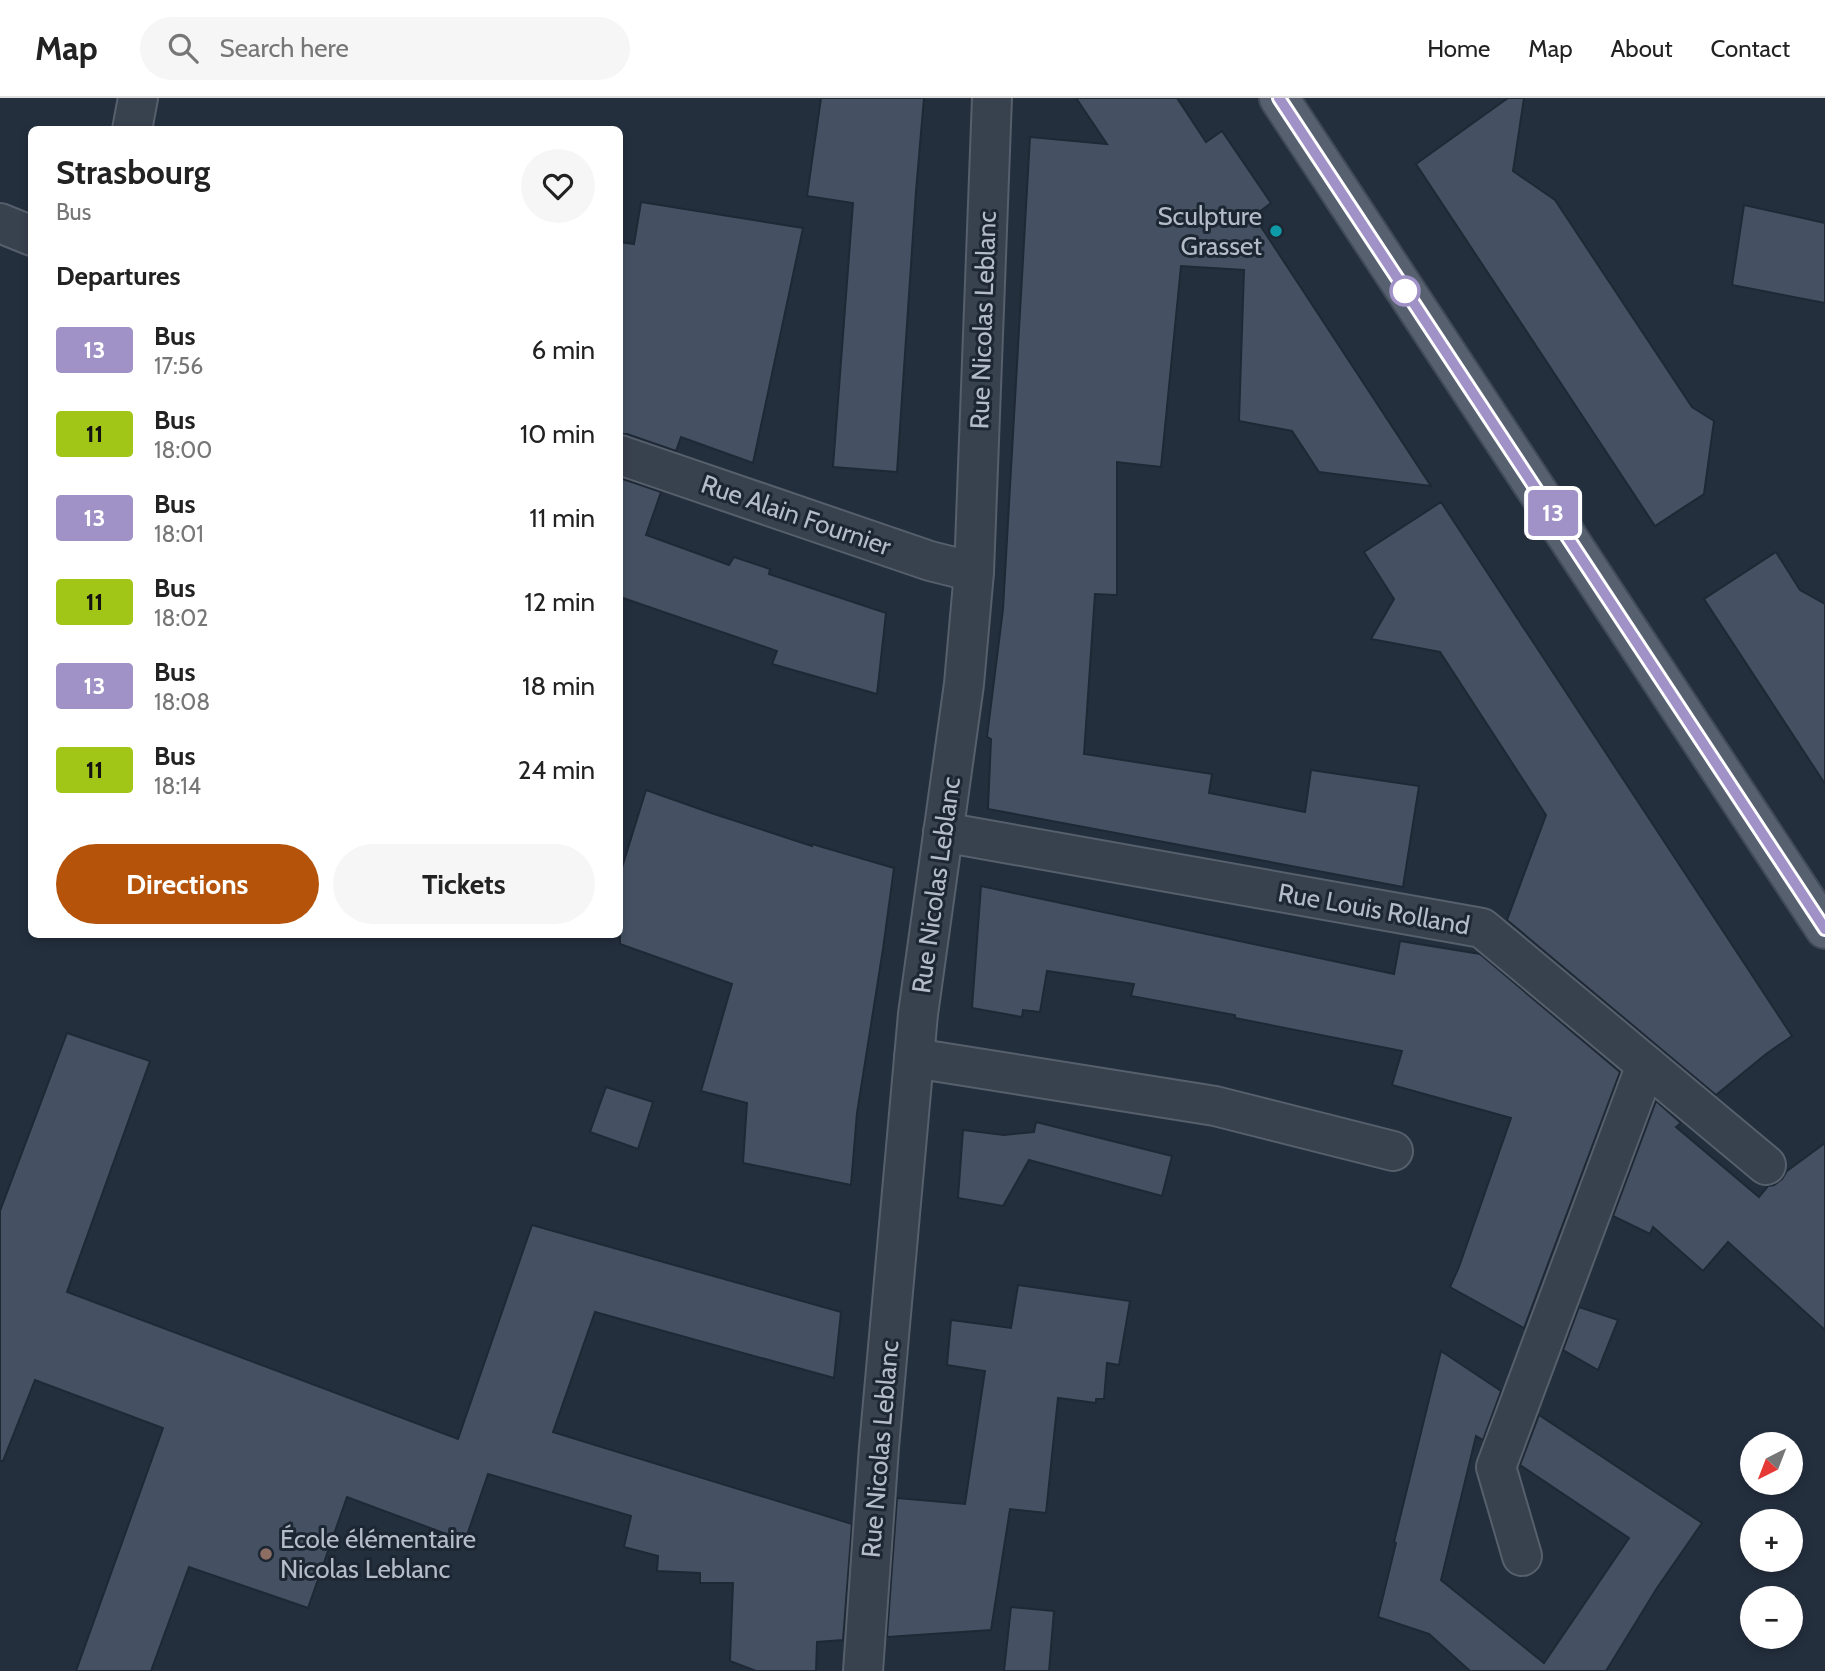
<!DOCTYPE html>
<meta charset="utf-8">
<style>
body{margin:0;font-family:Cabin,sans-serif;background:#f6f6f6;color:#222;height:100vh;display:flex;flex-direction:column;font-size:26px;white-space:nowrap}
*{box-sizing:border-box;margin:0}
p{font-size:23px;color:#767676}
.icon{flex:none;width:38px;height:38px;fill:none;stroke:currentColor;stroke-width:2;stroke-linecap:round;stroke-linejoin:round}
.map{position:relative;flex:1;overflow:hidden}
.drawer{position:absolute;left:28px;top:28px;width:595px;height:812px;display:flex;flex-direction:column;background:#fff;border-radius:10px;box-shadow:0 4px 10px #0003}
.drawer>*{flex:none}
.badge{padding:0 14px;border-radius:5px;font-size:24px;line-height:46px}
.needle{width:46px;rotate:222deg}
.controls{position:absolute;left:1740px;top:1334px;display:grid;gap:14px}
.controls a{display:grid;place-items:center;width:63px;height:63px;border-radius:50%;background:#fff;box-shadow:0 4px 10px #0003;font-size:35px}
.map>.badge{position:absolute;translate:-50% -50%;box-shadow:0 0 0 4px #fff}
h2{padding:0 28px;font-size:26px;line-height:63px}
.round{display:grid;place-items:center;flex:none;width:74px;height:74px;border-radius:37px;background:#f6f6f6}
.overview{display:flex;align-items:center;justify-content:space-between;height:119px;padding:0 28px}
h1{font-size:33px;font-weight:800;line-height:52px}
.cta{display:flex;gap:14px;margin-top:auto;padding:14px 28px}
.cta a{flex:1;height:80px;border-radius:42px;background:#b45309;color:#fff;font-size:28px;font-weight:800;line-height:80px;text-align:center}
.cta a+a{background:#f6f6f6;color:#222}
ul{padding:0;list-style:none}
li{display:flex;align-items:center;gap:21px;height:84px;padding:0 28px}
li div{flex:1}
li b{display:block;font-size:26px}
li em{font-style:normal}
li .badge{min-width:77px;font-weight:700;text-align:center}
header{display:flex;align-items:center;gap:42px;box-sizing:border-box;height:98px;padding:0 35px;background:#fff;border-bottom:2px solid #e0e0e0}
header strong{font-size:33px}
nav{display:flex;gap:38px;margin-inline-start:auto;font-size:24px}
.search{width:490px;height:63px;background:#f6f6f6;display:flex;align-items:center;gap:18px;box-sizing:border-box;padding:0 24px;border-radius:38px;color:#767676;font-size:26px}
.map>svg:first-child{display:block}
</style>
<header>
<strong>Map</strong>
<div class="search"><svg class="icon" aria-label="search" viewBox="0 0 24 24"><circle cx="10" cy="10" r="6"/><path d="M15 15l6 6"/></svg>Search here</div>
<nav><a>Home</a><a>Map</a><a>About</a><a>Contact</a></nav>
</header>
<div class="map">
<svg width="1825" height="1573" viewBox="0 0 1825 1573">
<rect width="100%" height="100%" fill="#242f3e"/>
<g fill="#455162" stroke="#1f2835" stroke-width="2">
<polygon points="821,0 924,0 916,93 897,374 833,369 853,105 807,98"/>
<polygon points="1076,0 1177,0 1206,44 1222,33 1271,105 1254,118 1431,388 1319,374 1292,333 1239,323 1244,172 1181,168 1161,369 1117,364 1117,497 1095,496 1084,656 1212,676 1209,695 1305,714 1311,672 1419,688 1403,789 988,711 991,641 987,639 1003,511 1030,39 1107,46"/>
<polygon points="1508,0 1524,0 1513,73 1555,102 1692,309 1714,323 1704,396 1655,428 1416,66"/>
<polygon points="641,104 803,130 753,365 681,339 676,353 627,336 620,336 620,144 634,146"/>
<polygon points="1744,107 1825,125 1825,205 1732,187"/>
<polygon points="620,380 661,394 646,437 729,467 734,459 770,471 769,476 886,515 877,596 772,566 777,553 620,499"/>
<polygon points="1441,404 1792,938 1766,956 1716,997 1507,822 1546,717 1440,554 1371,541 1394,501 1364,454"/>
<polygon points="1776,454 1800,492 1825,506 1825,686 1704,501"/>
<polygon points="646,692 711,715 812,748 812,746 894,770 883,851 857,1015 851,1087 743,1065 747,1005 701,993 732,886 620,846 620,776"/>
<polygon points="981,788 1394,876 1400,843 1480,856 1620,974 1524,1230 1450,1189 1459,1169 1511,1020 1392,987 1402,953 1235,920 1235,917 1131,898 1134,886 1047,873 1040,914 1023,912 1022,919 972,910"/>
<polygon points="67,935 150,963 67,1194 458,1341 532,1127 841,1214 834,1280 595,1214 553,1334 852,1426 843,1542 817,1544 816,1573 756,1573 730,1563 733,1485 700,1485 700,1475 657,1473 658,1458 624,1449 631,1418 488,1376 465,1443 347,1399 308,1510 189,1469 151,1573 76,1573 163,1330 35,1282 3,1363 0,1363 0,1113"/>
<polygon points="606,989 653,1004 638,1051 590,1034"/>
<polygon points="1656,1003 1681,1025 1676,1029 1759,1099 1768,1088 1774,1087 1782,1081 1787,1073 1825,1045 1825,1232 1728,1144 1703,1173 1653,1129 1650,1136 1613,1118"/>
<polygon points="1036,1024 1172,1058 1162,1098 1029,1062 1003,1108 958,1100 963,1032 1004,1037 1034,1034"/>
<polygon points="1018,1187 1130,1203 1119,1267 1107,1265 1104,1301 1096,1301 1096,1305 1058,1300 1046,1415 1010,1411 991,1532 887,1539 897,1400 965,1406 985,1273 947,1267 951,1222 1011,1230"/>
<polygon points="1579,1209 1618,1222 1598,1272 1563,1252"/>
<polygon points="1441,1253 1501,1293 1483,1342 1476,1338 1441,1482 1544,1565 1629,1440 1520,1367 1539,1317 1702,1425 1657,1490 1606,1573 1470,1573 1429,1536 1378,1519 1396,1445 1394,1444"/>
<polygon points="1011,1509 1054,1513 1049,1573 1004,1573"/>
</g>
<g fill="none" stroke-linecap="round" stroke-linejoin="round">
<defs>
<g id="minor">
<polyline points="132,32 138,0"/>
<polyline points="0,125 32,138"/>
<polyline points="620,357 930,463 974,474"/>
<polyline points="943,734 1482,830 1766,1067"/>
<polyline points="914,960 1215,1008 1393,1053"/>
<polyline points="1522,1458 1496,1369 1646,967"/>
<polyline points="863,1573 879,1349 918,916 964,586 974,474 992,0"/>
</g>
<polyline id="major" points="1279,0 1825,831"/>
</defs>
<use href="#minor" stroke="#565f6c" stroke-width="42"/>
<use href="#major" stroke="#414a57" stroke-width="42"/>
<use href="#minor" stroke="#38414e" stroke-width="38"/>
<use href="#major" stroke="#56606e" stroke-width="38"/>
</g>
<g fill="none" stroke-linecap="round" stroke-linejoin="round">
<defs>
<polyline id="line" points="1279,0 1825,831"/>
</defs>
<use href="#line" stroke="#fff" stroke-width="16"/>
<use href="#line" stroke="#a092c6" stroke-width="10"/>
</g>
<circle fill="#0f9aa8" stroke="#1d2633" stroke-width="2.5" cx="1276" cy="133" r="7"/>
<circle fill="#fff" stroke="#a092c6" stroke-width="3.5" cx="1405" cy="193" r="14"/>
<circle fill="#8d6e63" stroke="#1d2633" stroke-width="2.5" cx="266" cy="1456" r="7"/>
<g text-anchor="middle" stroke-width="6" stroke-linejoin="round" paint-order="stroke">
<g font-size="26" fill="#b4bcc9" stroke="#1d2633" text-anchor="end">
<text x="1262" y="127">Sculpture<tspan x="1262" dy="30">Grasset</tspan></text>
<text x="280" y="1450" text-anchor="start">École élémentaire<tspan x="280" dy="30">Nicolas Leblanc</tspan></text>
</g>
<g font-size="26" fill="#b4bcc9" stroke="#1d2633">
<text transform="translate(983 222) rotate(-88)" y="9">Rue Nicolas Leblanc</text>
<text transform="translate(796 417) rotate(19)" y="9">Rue Alain Fournier</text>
<text transform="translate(936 787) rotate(-82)" y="9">Rue Nicolas Leblanc</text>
<text transform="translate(1374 811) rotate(10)" y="9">Rue Louis Rolland</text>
<text transform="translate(880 1351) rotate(-85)" y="9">Rue Nicolas Leblanc</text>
</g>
</g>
</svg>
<div class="controls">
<a><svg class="needle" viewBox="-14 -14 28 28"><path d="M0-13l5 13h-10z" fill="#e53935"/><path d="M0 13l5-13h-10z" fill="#767676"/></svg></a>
<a>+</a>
<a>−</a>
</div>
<b class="badge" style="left:1553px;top:415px;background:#a092c6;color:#fff">13</b>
<section class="drawer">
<div class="overview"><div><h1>Strasbourg</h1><p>Bus</p></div><a class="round"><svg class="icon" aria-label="heart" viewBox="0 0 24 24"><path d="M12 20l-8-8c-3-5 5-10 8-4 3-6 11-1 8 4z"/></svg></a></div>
<h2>Departures</h2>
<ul>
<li><span class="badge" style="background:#a092c6;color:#fff">13</span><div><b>Bus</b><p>17:56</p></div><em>6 min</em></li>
<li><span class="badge" style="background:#a2c617;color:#111">11</span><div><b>Bus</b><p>18:00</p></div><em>10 min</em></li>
<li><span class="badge" style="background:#a092c6;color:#fff">13</span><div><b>Bus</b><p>18:01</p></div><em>11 min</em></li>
<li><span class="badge" style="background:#a2c617;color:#111">11</span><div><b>Bus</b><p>18:02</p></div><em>12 min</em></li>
<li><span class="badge" style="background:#a092c6;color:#fff">13</span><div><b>Bus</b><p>18:08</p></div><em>18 min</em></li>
<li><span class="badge" style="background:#a2c617;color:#111">11</span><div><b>Bus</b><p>18:14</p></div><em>24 min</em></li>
</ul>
<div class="cta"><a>Directions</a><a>Tickets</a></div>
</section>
</div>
